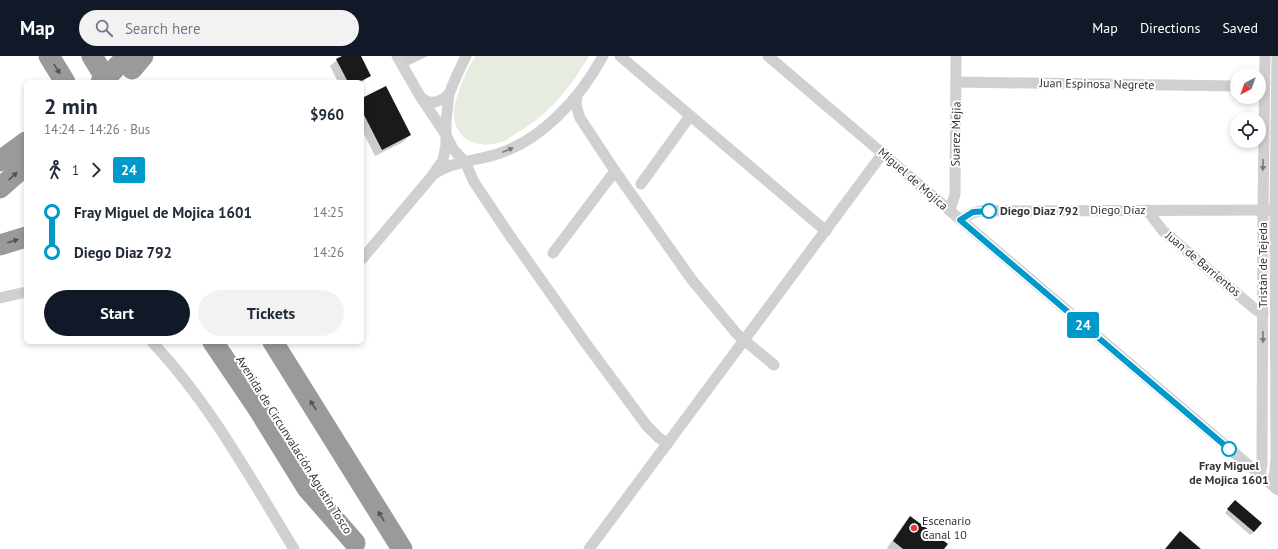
<!DOCTYPE html>
<meta charset="utf-8">
<style>
body{margin:0;font-family:"PT Sans",sans-serif;background:#f2f2f3;color:#1f2937;height:100vh;display:flex;flex-direction:column;font-size:15px;white-space:nowrap}
*{box-sizing:border-box;margin:0}
p{font-size:13px;color:#747a83}
.icon{flex:none;width:22px;height:22px;fill:none;stroke:currentColor;stroke-width:2;stroke-linecap:round;stroke-linejoin:round}
.map{position:relative;flex:1;overflow:hidden}
.sheet{position:absolute;left:24px;top:24px;width:340px;height:264px;display:flex;flex-direction:column;background:#fff;border-radius:6px;box-shadow:0 2px 6px #0003}
.sheet>*{flex:none}
.badge{padding:0 8px;border-radius:3px;font-size:14px;line-height:26px}
.needle{width:26px;rotate:221deg}
.buttons{position:absolute;left:1230px;top:12px;display:grid;gap:8px}
.buttons a{display:grid;place-items:center;width:36px;height:36px;border-radius:50%;background:#fff;box-shadow:0 2px 6px #0003;font-size:20px}
.map>.badge{position:absolute;translate:-50% -50%;box-shadow:0 0 0 2px #fff}
.legs{display:flex;align-items:center;gap:6px;height:44px;padding:0 20px;font-size:13px}
.legs p{margin-inline-start:auto}
.headline{display:flex;align-items:center;justify-content:space-between;height:68px;padding:0 20px}
h1{font-size:22px;font-weight:700;line-height:30px}
.primary-button{display:flex;gap:8px;margin-top:auto;padding:8px 20px}
.primary-button a{flex:1;height:46px;border-radius:24px;background:#111827;color:#fff;font-size:16px;font-weight:700;line-height:46px;text-align:center}
.primary-button a+a{background:#f2f2f3;color:#1f2937}
ul{padding:0 20px;list-style:none}
li{display:flex;align-items:center;gap:14px;height:40px;font-size:15px}
li i{display:grid;place-items:center;width:6px;height:100%;margin:0 5px;background:currentColor}
li i::after{content:'';width:10px;height:10px;margin:-5px;border:3px solid;border-radius:50%;background:#fff}
li p{margin-inline-start:auto}
li:first-child i{background:linear-gradient(#0000 50%,currentColor 0)}
li:last-child i{background:linear-gradient(currentColor 50%,#0000 0)}
header{display:flex;align-items:center;gap:24px;box-sizing:border-box;height:56px;padding:0 20px;background:#111827;color:#fff}
header strong{font-size:19px}
nav{display:flex;gap:22px;margin-inline-start:auto;font-size:14px}
.search{width:280px;height:36px;background:#f2f2f3;display:flex;align-items:center;gap:10px;box-sizing:border-box;padding:0 14px;border-radius:22px;color:#747a83;font-size:15px}
.map>svg:first-child{display:block}
</style>
<header>
<strong>Map</strong>
<div class="search"><svg class="icon" aria-label="search" viewBox="0 0 24 24"><circle cx="10" cy="10" r="6"/><path d="M15 15l6 6"/></svg>Search here</div>
<nav><a>Map</a><a>Directions</a><a>Saved</a></nav>
</header>
<div class="map">
<svg width="1278" height="493" viewBox="0 0 1278 493">
<rect width="100%" height="100%" fill="#fff"/>
<path fill="#e6ecdf" d="M476 0H589C571 30 551 57 520 75 515 78 510 82 504 85 481 94 454 86 454 57 454 43 467 11 476 0Z"/>
<g fill="#0003">
<polygon points="344,0 360,0 370,19 362,27 338,26 330,10 337,4"/>
<polygon points="402,0 428,0 407,10"/>
<polygon points="362,43 410,79 403,86 375,100 362,74"/>
<polygon points="1232,448 1254,476 1250,479 1225,457"/>
<polygon points="910,461 943,493 888,493 887,492 904,468"/>
</g>
<g fill="#1a1a1a">
<polygon points="342,0 361,0 371,20 359,26 348,26 336,3"/>
<polygon points="386,30 411,79 382,94 362,55 362,42"/>
<polygon points="1235,444 1262,467 1254,476 1227,453"/>
<polygon points="910,460 948,488 944,493 903,493 893,485"/>
<polygon points="1180,475 1201,493 1165,493"/>
</g>
<g fill="none" stroke-linecap="round" stroke-linejoin="round">
<g stroke="#d0d0d0" stroke-width="11">
<polyline points="397,0 420,40 446,79 453,93 465,106 474,126 508,177 587,289 647,370 659,382 668,387"/>
<polyline points="620,0 826,175"/>
<polyline points="768,0 1278,434"/>
<polyline points="956,26 1237,30"/>
<path d="M420 40C429 51 440 46 449 38"/>
<polyline points="577,40 576,49 580,62 615,115 692,224 737,278 774,309"/>
<path d="M436 117C448 107 478 104 494 99 541 86 581 41 603 0"/>
<polyline points="641,128 690,60"/>
<polyline points="949,154 951,151 955,138 956,0"/>
<polyline points="1147,154 1163,175 1255,253 1263,258"/>
<polyline points="960,164 973,157 981,155 1269,154"/>
<polyline points="553,197 615,115"/>
<polyline points="362,203 432,120 443,104 446,89 446,66 449,38 456,21 466,0"/>
<polyline points="0,242 26,236"/>
<path d="M152 286C209 346 251 423 294 493"/>
<polyline points="1258,418 1261,414 1262,408 1263,153 1265,0"/>
<polyline points="1271,428 1274,423 1276,403 1275,154 1277,0"/>
<polyline points="589,493 883,97"/>
</g>
<g stroke="#9a9a9a" stroke-width="21">
<polyline points="49,0 65,26"/>
<polyline points="92,0 108,26"/>
<polyline points="132,13 143,0"/>
<polyline points="0,105 26,86"/>
<polyline points="0,132 26,109"/>
<polyline points="0,189 26,181"/>
<polyline points="213,286 257,351 307,432 355,487"/>
<polyline points="273,286 402,493"/>
</g>
<polyline stroke="#9a9a9a" stroke-width="21" points="101,26 126,2"/>
</g>
<defs><path id="oneway-solid" d="M-6-.8H1V-3.2L6.5 0L1 3.2V.8H-6Z"/></defs>
<g fill="#525252">
<use href="#oneway-solid" transform="translate(57 13) rotate(58)"/>
<use href="#oneway-solid" transform="translate(13 120) rotate(-42)"/>
<use href="#oneway-solid" transform="translate(13 185) rotate(-18)"/>
<use href="#oneway-solid" transform="translate(313 349) rotate(-122)"/>
<use href="#oneway-solid" transform="translate(381 460) rotate(-121)"/>
</g>
<g fill="#7a7a7a">
<use href="#oneway-solid" transform="translate(508 94) rotate(-23)"/>
<use href="#oneway-solid" transform="translate(1263 109) rotate(91)"/>
<use href="#oneway-solid" transform="translate(1263 281) rotate(90)"/>
</g>
<g fill="none" stroke-linecap="round" stroke-linejoin="round">
<defs>
<polyline id="line-1" points="989,155 973,156 960,164 1229,393"/>
</defs>
<use href="#line-1" stroke="#fff" stroke-width="9"/>
<use href="#line-1" stroke="#0099cb" stroke-width="6"/>
</g>
<g fill="#fff" stroke="#0099cb" stroke-width="2">
<circle cx="989" cy="155" r="7"/>
<circle cx="1229" cy="393" r="7"/>
</g>
<circle fill="#e63946" stroke="#fff" stroke-width="1.5" cx="914" cy="472" r="4"/>
<g text-anchor="middle" stroke-width="4" stroke-linejoin="round" paint-order="stroke">
<g font-size="12" fill="#333" stroke="#fff">
<text transform="translate(1097 28) rotate(1)" y="4">Juan Espinosa Negrete</text>
<text transform="translate(956 78) rotate(-89)" y="4">Suarez Mejia</text>
<text transform="translate(913 123) rotate(41)" y="4">Miguel de Mojica</text>
<text x="1118" y="158">Diego Díaz</text>
<text transform="translate(1203 208) rotate(40)" y="4">Juan de Barrientos</text>
<text transform="translate(1263 209) rotate(-90)" y="4">Tristán de Tejeda</text>
<text transform="translate(294 389) rotate(58)" y="4">Avenida de Circunvalación Agustín Tosco</text>
</g>
<g font-size="12" font-weight="bold" fill="#333" stroke="#fff" text-anchor="start">
<text x="1000" y="159">Diego Diaz 792</text>
<text x="1229" y="414" text-anchor="middle">Fray Miguel<tspan x="1229" dy="14">de Mojica 1601</tspan></text>
</g>
<g font-size="12" fill="#333" stroke="#fff" text-anchor="start">
<text x="922" y="469">Escenario<tspan x="922" dy="14">Canal 10</tspan></text>
</g>
</g>
</svg>
<div class="buttons">
<a><svg class="needle" viewBox="-14 -14 28 28"><path d="M0-13l5 13h-10z" fill="#e53935"/><path d="M0 13l5-13h-10z" fill="#747a83"/></svg></a>
<a><svg class="icon" aria-label="locate" viewBox="0 0 24 24"><circle cx="12" cy="12" r="6"/><path d="M12 2v4M12 18v4M2 12h4M18 12h4"/></svg></a>
</div>
<b class="badge" style="left:1083px;top:269px;background:#0099cb;color:#fff">24</b>
<section class="sheet">
<div class="headline"><div><h1>2 min</h1><p>14:24 – 14:26 · Bus</p></div><b>$960</b></div>
<div class="legs"><svg class="icon" aria-label="walk" viewBox="0 0 24 24"><circle cx="13" cy="4" r="2"/><path d="M13 8l-2 6 4 7M11 14l-3 7M7 12l3-4h3l4 4"/></svg>1<svg class="icon" aria-label="forward" viewBox="0 0 24 24"><path d="M9 5l7 7-7 7"/></svg><b class="badge" style="background:#0099cb;color:#fff">24</b></div>
<ul>
<li><i style="color:#0099cb"></i><b>Fray Miguel de Mojica 1601</b><p>14:25</p></li>
<li><i style="color:#0099cb"></i><b>Diego Diaz 792</b><p>14:26</p></li>
</ul>
<div class="primary-button"><a>Start</a><a>Tickets</a></div>
</section>
</div>
